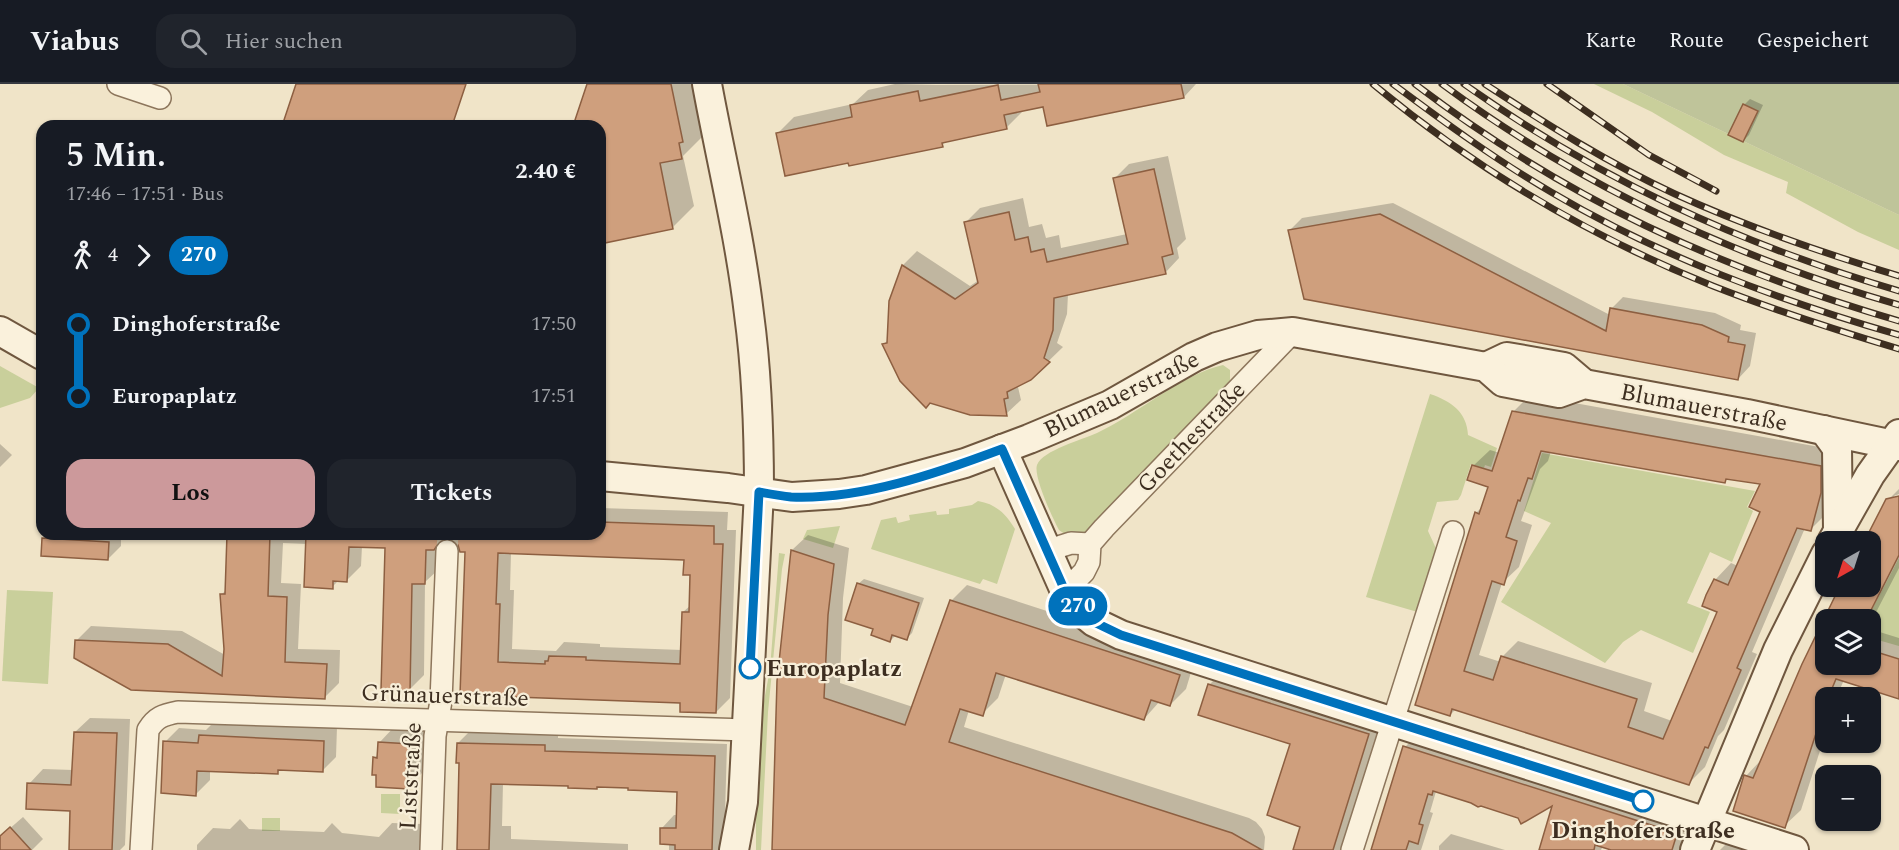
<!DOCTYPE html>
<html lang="de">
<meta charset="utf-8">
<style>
body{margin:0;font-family:Spectral,serif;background:#20242c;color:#f1f3f6;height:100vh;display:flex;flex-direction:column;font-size:22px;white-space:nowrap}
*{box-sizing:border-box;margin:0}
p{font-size:20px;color:#9ea1a6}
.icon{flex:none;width:33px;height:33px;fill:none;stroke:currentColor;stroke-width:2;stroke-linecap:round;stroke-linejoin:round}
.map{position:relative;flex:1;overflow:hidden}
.side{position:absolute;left:36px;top:36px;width:570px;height:420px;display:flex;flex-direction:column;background:#171b24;border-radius:18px;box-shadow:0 2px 4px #0004}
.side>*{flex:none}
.badge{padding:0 12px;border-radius:20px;font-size:21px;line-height:39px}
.needle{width:39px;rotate:219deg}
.fabs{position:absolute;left:1815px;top:447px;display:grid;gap:12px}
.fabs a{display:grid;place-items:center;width:66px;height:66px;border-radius:12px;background:#171b24;box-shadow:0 2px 4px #0004;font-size:30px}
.map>.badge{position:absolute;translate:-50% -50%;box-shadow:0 0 0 3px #fff}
.legs{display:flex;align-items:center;gap:9px;height:66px;padding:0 30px;font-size:20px}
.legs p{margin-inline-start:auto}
.head{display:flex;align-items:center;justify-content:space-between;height:102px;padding:0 30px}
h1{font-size:33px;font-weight:700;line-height:45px}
.cta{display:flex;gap:12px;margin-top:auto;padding:12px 30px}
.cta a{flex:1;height:69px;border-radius:18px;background:#cc999b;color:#111;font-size:24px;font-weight:700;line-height:69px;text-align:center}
.cta a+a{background:#20242c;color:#f1f3f6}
ul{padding:0 30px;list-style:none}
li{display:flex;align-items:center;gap:21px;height:72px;font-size:22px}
li i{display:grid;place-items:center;width:9px;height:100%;margin:0 8px;background:currentColor}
li i::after{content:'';width:15px;height:15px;margin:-8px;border:4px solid;border-radius:50%;background:#171b24}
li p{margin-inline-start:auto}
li:first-child i{background:linear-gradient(#0000 50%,currentColor 0)}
li:last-child i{background:linear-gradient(currentColor 50%,#0000 0)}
header{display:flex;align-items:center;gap:36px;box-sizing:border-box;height:84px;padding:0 30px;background:#171b24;border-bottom:2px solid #363941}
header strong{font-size:28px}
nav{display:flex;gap:33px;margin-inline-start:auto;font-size:21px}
.search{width:420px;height:54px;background:#20242c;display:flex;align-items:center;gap:15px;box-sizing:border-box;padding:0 21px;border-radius:18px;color:#9ea1a6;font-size:22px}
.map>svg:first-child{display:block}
</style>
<header>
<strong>Viabus</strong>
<div class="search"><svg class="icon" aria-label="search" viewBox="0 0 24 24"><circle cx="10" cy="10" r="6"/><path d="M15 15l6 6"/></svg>Hier suchen</div>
<nav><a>Karte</a><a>Route</a><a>Gespeichert</a></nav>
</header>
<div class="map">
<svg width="1899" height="766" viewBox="0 0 1899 766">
<rect width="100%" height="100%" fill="#f0e4c8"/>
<g fill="#c9cf9b">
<polygon points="1594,0 1623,0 1899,131 1899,166 1858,148 1786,109 1788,98 1724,71 1652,28"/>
<path d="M1223 281 1230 286V298L1105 432C1093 443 1076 461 1059 446 1053 435 1033 392 1037 381 1043 366 1082 356 1097 349 1136 331 1184 289 1223 281Z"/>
<polygon points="0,282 39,304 30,314 0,324"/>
<path d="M1430 310C1451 317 1467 328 1468 351L1497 364 1491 383 1485 381 1484 384 1471 380 1461 411 1458 416 1437 418 1428 447 1439 471 1421 529 1366 513Z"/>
<polygon points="1542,369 1755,407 1747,423 1753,427 1732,478 1710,468 1687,519 1710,528 1693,569 1641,546 1623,558 1605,579 1501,518 1551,439 1524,427"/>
<path d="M978 417C996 420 1006 430 1015 445L997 500 983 495 980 500 871 465 881 436 896 433 898 439 910 436 909 431 936 427 937 431 949 430V425L972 421Z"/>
<polygon points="840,442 833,464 803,455 807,446"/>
<polygon points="779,469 785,470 782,485 768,628 761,766 756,766 756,725 760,638 770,585"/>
<polygon points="1899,474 1899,562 1871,554 1870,536 1867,535"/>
<polygon points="7,506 53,508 48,600 2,597"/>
<polygon points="381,710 400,710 400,730 381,729"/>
<rect x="262" y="734" width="18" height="13"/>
</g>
<polygon fill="#bfc49a" points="1623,0 1899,0 1899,131"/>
<g fill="#0003" fill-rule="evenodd">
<polygon points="589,0 696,0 703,52 683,72 694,122 672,144 600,158 600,42 574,42"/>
<polygon points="895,0 936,1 1196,0 1184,13 1044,21 1022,26 1022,28 1006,44 947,56 942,61 849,77 778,49 794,33 853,20 868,6"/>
<polygon points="1750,15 1763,21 1749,51 1743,57 1744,21"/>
<polygon points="1168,72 1186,155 1177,164 1179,174 1165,189 1068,210 1067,230 1057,259 1063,263 1030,295 1018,303 1021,316 1006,330 884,260 889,255 891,217 903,181 917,167 970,202 979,196 966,138 980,124 1023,114 1029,143 1042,140 1046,154 1059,151 1061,164 1127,150 1115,94 1129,80"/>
<polygon points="1393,119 1610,231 1611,225 1623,213 1715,229 1741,241 1740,246 1756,249 1750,282 1738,295 1290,146 1302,134"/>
<path d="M1530 311 1836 366 1827 429 1810 446 1805 444 1752 568 1757 570 1724 646 1718 652 1705 683 1689 699 1456 625 1450 631 1476 429 1483 422 1490 402 1473 382 1490 366 1500 369 1514 327ZM1551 367 1725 397 1728 393 1762 399 1761 428 1738 482 1731 479 1715 496 1719 527 1672 637 1644 627 1652 599 1518 557 1502 573 1501 578 1479 571 1502 499 1519 483 1532 441 1521 437 1540 385 1548 377Z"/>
<polygon points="0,360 12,371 0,383"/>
<polygon points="1899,405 1899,410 1894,412 1894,415 1899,413 1899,484 1870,540 1870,536 1826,536 1826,580 1870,580 1870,545 1899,554 1899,613 1844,596 1836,614 1826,614 1826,648 1801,726 1784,742 1746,692 1762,675 1825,534 1870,502 1888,416"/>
<path d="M600 424 728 428 727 446H736L730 614 716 628 682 618 461 609 467 466 448 453 440 459 439 485 425 498 424 591 410 605 386 463 362 462 361 482 346 497 339 496 332 503 307 460 283 459 281 499 301 500 298 565 340 566 339 599 325 613 131 605 77 556 91 542 182 547 225 571 221 511 227 505 228 456H218V450H600ZM511 468 685 475 692 490 691 521 683 528 682 566 600 563V560L564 558 556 567 512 565 514 506H510Z"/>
<polygon points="48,450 121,450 121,462 108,475 43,455"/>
<polygon points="808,451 849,464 843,514 840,599 913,623 951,517 967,501 1195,575 1186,605 1170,621 1160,617 1144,635 1006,590 998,614 982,630 969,626 964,643 1249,734 1256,738 1262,745 1265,753 1264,766 773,766 792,466"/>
<polygon points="864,495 924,514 912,549 907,554 896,551 890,557 875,544 858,500"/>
<polygon points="1224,586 1383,635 1342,766 1295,766 1302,742 1292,659 1209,601"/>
<polygon points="90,634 130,635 125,761 120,766 70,766 72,726 29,700 43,685 73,686 75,648"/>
<polygon points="214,638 337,643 336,673 322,687 281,685 277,689 210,686 210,696 196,710 165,658 179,644 206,646"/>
<polygon points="395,642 426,644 424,687 408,703 378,690 374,674 379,670 379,659"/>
<polygon points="471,646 558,648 558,654 727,660 724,766 669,766 669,759 662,744 674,731 678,731 679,706 630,702 599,701 597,704 570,701 503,699 502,742 511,742 511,755 628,760 628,766 459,766 461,699 458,659"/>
<polygon points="1417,651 1687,740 1679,766 1616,766 1603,762 1601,766 1540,766 1555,718 1519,732 1437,704 1430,728 1433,729 1421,766 1372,766 1405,663"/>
<polygon points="23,733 43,755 32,766 0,766 0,753"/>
<polygon points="240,735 249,745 324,748 332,739 342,749 379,753 392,739 422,740 421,766 197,766 197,761 213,744 230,745"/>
<polygon points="1451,750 1505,766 1439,766 1439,762"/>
<polygon points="1732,754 1788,766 1720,766"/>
</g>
<g fill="#cf9f7d" stroke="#8d5f41" stroke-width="1.5" fill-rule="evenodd">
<polygon points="296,0 466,0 452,42 282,42"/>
<polygon points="587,0 671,0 683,58 679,59 682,75 660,79 673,145 600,160 600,42 573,42"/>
<polygon points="1038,0 1181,0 1184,14 1047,42 1043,23 1004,31 1007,45 942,59 943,63 849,82 848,79 785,92 776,49 852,33 850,21 918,7 920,17 998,1 1001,16 1040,8"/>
<polygon points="1743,20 1758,27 1743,58 1728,51"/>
<polygon points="1154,85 1173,170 1162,173 1166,190 1054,214 1053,246 1044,274 1050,278 1031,296 1007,308 1008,314 1004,315 1007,332 970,331 930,319 926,324 900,297 882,260 887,259 889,217 902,181 955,215 978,199 964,138 1009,128 1015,156 1028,153 1031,168 1044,165 1047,178 1128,160 1113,94"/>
<polygon points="1380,130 1606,247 1610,224 1702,241 1729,253 1728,258 1745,261 1738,296 1304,215 1288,146"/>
<path d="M1512 327 1821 382V409L1811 447 1797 444 1737 584 1741 586 1708 664 1705 663 1689 701 1452 625 1450 632 1415 621 1475 428 1479 430 1488 403 1467 396 1472 381 1492 387ZM1541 367 1725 399 1726 395 1760 400 1749 423 1760 428 1728 501 1714 495 1706 511 1702 522 1717 528 1663 655 1628 643 1637 615 1501 572 1493 596 1464 587 1492 497 1504 501 1517 457 1506 453 1518 416 1520 417 1528 394 1532 395Z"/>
<polygon points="1899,412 1899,471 1866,536 1826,536 1826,580 1870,580 1870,566 1899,575 1899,615 1836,595 1828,614 1826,614 1826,619 1785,744 1733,727 1744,691 1753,694 1802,580 1840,502 1870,502 1870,458 1864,458 1886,415"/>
<path d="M600 438 714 442V460H723L716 629 680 628V619L460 611 465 468H460L458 461 448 454 441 456 434 466H426L425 500H412L410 607 381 606 385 464 349 463 347 498 333 497V505L304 503 306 450H600ZM498 469 684 476 683 491H690L689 528H682L680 580 586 576V573L549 572 548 577H545V580L498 578 500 520H496Z"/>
<polygon points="227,450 270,450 268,512 287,513 285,578 327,580 325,615 131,606 74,574 75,556 168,560 222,592 224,565 220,510 225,510"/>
<polygon points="42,454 109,458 108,476 41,472"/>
<polygon points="791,466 834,480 828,531 824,614 905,641 950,516 1180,591 1170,622 1151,616 1144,636 996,589 983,632 960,625 949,658 1232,749 1262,766 772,766 777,597"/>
<polygon points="857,499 919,519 907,556 892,551 890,558 871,551 873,545 845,536"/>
<polygon points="1208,600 1369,650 1333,766 1293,766 1300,743 1267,731 1290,660 1198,631"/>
<polygon points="74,648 117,649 112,766 69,766 70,727 26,725 27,699 71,701"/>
<polygon points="199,651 324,657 323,688 278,686 278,690 197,687 196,712 161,709 163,657 198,659"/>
<polygon points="378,658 411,660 409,705 376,703 376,691 372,691 373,673 377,674"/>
<polygon points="457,659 545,661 545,667 715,672 712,766 675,766 675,761 660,760 660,744 676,744 677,708 628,706 628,704 597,703 597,705 568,704 568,702 491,700 489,766 457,766 459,679 456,679"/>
<polygon points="1403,662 1673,748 1676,753 1672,766 1611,766 1595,761 1594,766 1539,766 1552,722 1521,740 1518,734 1481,722 1478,723 1471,719 1433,707 1432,711 1428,710 1419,740 1423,741 1418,760 1409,757 1406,766 1371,766"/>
<polygon points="10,743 31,766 0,766 0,752"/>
</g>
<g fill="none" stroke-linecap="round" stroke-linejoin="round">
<polyline stroke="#ccc0a6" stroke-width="21" stroke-dasharray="21 10" stroke-linecap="butt" points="447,467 448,450"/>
<defs>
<g id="street">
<polyline points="118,0 160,14"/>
<polyline points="1046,467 1071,459 1090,460"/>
<polyline points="1065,507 1084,488 1089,478 1090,460 1104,444 1293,248"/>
<path d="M141 766 148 646C156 633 163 631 178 628L747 646"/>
<polyline points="431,766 435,652 441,617 447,467"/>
<polyline points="1352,766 1453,448"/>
</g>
<g id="secondary">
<path d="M707 0C721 76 740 153 749 230 757 289 759 349 759 408L743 718 734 766"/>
<polyline points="0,247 42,271"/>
<polyline points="1486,283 1507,273 1564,283 1584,300"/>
<polyline points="1824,346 1837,364 1838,446"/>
<polyline points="1002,365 1065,507 1083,529 1094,538 1121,551 1794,766"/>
<polyline points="600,392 728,404 792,413 839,410 866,406 965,379 1029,355 1110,321 1194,273 1217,263 1258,251 1293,248 1486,283 1503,298 1559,309 1584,300 1747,330 1899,362"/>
<polyline points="1832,458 1870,391 1899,350"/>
<polyline points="1695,766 1778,566 1826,470"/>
</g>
</defs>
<use href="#street" stroke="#8d765c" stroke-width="24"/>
<use href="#secondary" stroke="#6f573f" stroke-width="32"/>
<use href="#street" stroke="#faf1dc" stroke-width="21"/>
<use href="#secondary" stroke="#faf1dc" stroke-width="28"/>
<defs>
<g id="rail">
<path d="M1373 0C1474 84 1591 153 1713 202 1774 226 1836 246 1899 265"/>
<path d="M1393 0C1444 38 1496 76 1551 108 1659 172 1778 216 1899 251"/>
<path d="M1415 0C1566 115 1718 184 1899 237"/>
<path d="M1442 0C1580 102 1734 173 1899 221"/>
<path d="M1464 0C1600 96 1740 160 1899 207"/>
<path d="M1485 0C1546 40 1608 79 1675 110 1747 143 1823 169 1899 192"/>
<polyline points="1547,0 1649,71 1716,107"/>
</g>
</defs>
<use href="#rail" stroke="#3d2e20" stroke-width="7"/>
<use href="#rail" stroke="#f7eed8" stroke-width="4.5" stroke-dasharray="14" stroke-linecap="butt"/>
</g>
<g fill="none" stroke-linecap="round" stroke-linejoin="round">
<defs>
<path id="line-1" d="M750 584 759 408C770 410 781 412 791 413 861 416 938 389 1002 365L1065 507 1083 529 1094 538 1121 551 1643 717"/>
</defs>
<use href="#line-1" stroke="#fff" stroke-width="14"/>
<use href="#line-1" stroke="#0072bc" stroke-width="9"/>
</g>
<g fill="#fff" stroke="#0072bc" stroke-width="3">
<circle cx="750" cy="584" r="10"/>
<circle cx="1643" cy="717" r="10"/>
</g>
<g text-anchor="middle" stroke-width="4.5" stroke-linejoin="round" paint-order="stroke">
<g font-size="24" fill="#3d2e20" stroke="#f7eed8">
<text transform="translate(1121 310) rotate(-26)" y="8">Blumauerstraße</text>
<text transform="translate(1704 323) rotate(11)" y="8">Blumauerstraße</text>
<text transform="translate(1191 353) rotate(-46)" y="8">Goethestraße</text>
<text transform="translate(445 611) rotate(2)" y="8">Grünauerstraße</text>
<text transform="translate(410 692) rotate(-87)" y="8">Liststraße</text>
</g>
<g font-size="24" font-weight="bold" fill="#3d2e20" stroke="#f7eed8" text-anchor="start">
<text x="766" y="592">Europaplatz</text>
<text x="1643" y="754" text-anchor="middle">Dinghoferstraße</text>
</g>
</g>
</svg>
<div class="fabs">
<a><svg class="needle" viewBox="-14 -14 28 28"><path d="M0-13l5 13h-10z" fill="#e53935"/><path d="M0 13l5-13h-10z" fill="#9ea1a6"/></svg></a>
<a><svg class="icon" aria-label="layers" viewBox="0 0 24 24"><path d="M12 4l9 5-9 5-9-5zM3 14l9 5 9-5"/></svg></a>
<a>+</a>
<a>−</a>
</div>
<b class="badge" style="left:1078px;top:522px;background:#0072bc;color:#fff">270</b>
<section class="side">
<div class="head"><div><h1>5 Min.</h1><p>17:46 – 17:51 · Bus</p></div><b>2.40 €</b></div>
<div class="legs"><svg class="icon" aria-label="walk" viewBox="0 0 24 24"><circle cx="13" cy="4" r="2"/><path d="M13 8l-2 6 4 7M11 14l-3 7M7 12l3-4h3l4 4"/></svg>4<svg class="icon" aria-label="forward" viewBox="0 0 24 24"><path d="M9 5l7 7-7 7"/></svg><b class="badge" style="background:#0072bc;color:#fff">270</b></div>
<ul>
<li><i style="color:#0072bc"></i><b>Dinghoferstraße</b><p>17:50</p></li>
<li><i style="color:#0072bc"></i><b>Europaplatz</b><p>17:51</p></li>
</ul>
<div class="cta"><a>Los</a><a>Tickets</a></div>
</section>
</div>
